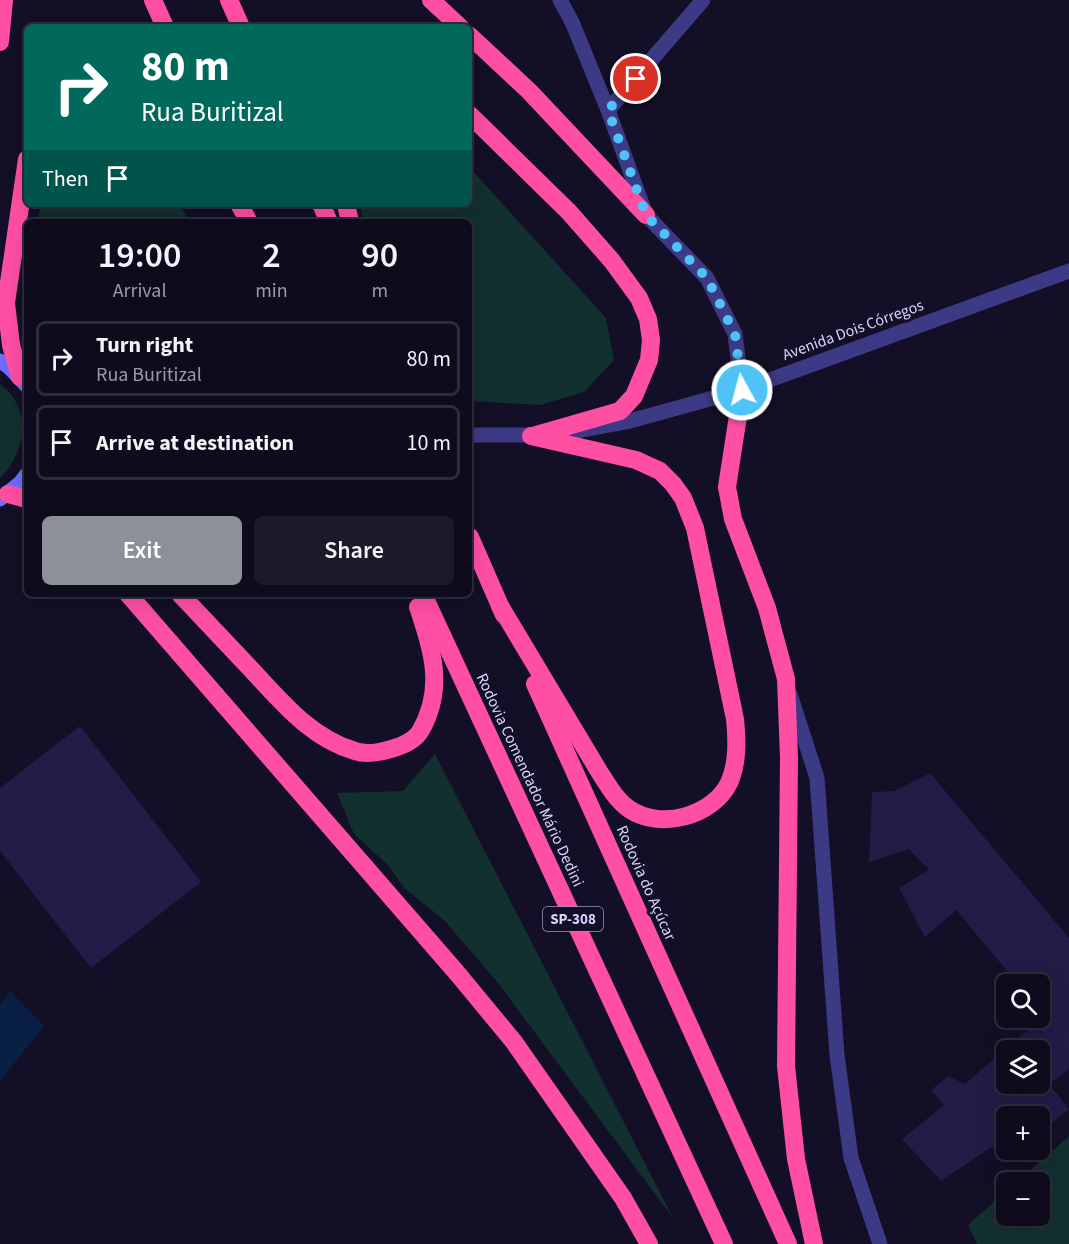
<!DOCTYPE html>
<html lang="en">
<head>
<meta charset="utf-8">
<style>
	:root { --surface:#0e0b1c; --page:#1c1929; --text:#f1f3f6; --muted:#9b9ba3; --line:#2e2b3b; --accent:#8c9099 }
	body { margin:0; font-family:"Source Sans 3",sans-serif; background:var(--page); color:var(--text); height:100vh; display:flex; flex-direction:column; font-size:22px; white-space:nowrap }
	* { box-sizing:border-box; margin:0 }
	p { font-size:20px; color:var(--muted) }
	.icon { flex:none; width:33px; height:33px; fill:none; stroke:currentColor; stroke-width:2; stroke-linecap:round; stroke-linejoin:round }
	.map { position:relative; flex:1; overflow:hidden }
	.panel { position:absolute; left:24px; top:219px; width:448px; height:378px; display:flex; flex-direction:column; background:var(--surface); border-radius:9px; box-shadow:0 6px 24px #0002,0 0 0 2px var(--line) }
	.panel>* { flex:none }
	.banner { position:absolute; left:24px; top:24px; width:448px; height:183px; border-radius:9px; box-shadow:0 6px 24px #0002,0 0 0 2px var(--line); background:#00695c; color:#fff; overflow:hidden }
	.controls { position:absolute; left:996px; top:974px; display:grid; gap:12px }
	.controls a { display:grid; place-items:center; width:54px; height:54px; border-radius:9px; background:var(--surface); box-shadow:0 6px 24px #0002,0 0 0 2px var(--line); font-size:30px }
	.pin { position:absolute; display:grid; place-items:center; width:51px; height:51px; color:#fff; margin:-26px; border:3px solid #fff; border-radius:50%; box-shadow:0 2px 6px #0007 }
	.me { position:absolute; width:66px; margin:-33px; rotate:353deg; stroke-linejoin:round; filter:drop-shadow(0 0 4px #0008) }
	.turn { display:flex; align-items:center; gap:21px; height:126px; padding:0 18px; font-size:27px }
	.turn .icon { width:78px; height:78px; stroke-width:2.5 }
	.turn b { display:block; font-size:42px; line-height:51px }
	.then { display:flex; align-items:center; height:57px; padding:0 18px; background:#0003; gap:12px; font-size:22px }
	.eta { display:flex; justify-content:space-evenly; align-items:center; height:102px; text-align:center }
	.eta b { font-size:36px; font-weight:600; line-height:42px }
	.cta { display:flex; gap:12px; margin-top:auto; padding:12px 18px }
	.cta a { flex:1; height:69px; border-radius:9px; background:var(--accent); color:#fff; font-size:24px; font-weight:600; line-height:69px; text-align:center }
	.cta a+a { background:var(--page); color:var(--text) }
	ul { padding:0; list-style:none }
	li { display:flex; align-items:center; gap:18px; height:75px; margin:0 12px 9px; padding:0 6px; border:3px solid var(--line); border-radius:9px }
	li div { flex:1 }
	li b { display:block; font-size:22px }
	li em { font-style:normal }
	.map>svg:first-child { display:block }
	.green { fill:#12302f }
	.water { fill:#0a1f44 }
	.building { fill:#241b47; fill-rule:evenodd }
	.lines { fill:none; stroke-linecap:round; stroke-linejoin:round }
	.minor { stroke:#3d3a85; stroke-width:15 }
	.tertiary { stroke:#3d3a85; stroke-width:15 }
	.secondary { stroke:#6f6bff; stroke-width:15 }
	.motorway { stroke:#ff4fa3; stroke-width:18 }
	.route { stroke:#4fc3f7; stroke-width:10; stroke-dasharray:0 18 }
	.labels { text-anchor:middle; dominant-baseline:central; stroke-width:6; stroke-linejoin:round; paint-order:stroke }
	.shield { fill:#130f26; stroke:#9e99be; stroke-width:1.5 }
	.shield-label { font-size:15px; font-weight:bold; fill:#d9d4ff }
	.street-label { font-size:16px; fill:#d9d4ff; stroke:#130f26 }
</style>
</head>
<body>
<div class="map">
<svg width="1069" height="1244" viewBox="0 0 1069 1244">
	<rect width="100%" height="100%" fill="#130f26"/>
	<g class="green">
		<path d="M470,168L606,318L614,360L584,392L540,405L470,401V222H363L360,204H470Z"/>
		<path d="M41,204H180L189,222H37Z"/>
		<path d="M27,275V352L21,342Z"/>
		<path d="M0,384C33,408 26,453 0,478Z"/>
		<path d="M435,754L673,1218L498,983L444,920L404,888L388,865L354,834L337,793L403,791Z"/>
		<path d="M1069,1136V1244H977L968,1225L1006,1191V1215H1040V1182H1017Z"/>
	</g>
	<path class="water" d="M10,991L44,1026L0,1081V1004Z"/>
	<g class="building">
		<path d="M80,726L201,882L91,968L0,851V788Z"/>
		<path d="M930,773L1069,938V1069L1049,1084L1069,1109L1040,1133V1116H1006V1137L941,1181L902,1139L944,1105L931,1090L948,1076L965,1084L1045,1015L1040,1009V984H1018L956,910L925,937L899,888L929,870L909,849L869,862L872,792L895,791ZM1006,1050H1040V1083H1006Z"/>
	</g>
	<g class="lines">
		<g class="minor">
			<path d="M560,0L572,22L608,110L646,215L707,278L735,334L742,390"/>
			<path d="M608,110L703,0"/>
			<path d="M790,694L817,778L837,1055L851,1158L880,1244"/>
		</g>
		<g class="tertiary">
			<path d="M565,433L630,421L742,390L1069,271"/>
			<path d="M470,435H541"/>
		</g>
		<g class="secondary">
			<path d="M0,361L9,367L27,386"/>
			<path d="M0,499L20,483L27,474"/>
		</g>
		<g class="motorway">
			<path d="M153,0L165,27"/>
			<path d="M229,0L241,27"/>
			<path d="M431,0L460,27"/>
			<path d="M470,36L529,91L646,215"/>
			<path d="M0,42L4,0"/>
			<path d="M470,115L569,212L612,261L639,298L648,319L651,340L649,360L634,396L620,411L533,436"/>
			<path d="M239,204L249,222"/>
			<path d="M321,204L329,222"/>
			<path d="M346,204L350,222"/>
			<path d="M20,377L11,345L6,303L27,159"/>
			<path d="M742,390L727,487L733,519L767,608L786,679L789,759L786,1066L796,1159L814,1244"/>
			<path d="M8,494L27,499"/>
			<path d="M470,537L504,615"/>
			<path d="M128,594L457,973L514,1042L623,1198L649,1244"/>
			<path d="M180,594C203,618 226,643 249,667C280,700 310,738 355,751C366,755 381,752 391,749C402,746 415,741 421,730C445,687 432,650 418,607"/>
			<path d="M423,594L724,1244"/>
			<path d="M500,606L600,773C608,785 616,800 629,809C660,830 712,817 729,783C738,763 737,740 735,719L695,528L683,498L673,484L660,471L636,460L531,436"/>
			<path d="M535,684L788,1244"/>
		</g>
	</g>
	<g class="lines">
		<path class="route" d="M636,79L608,110L646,215L707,278L735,334L742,390"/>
	</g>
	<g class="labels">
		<rect class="shield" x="543" y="907" width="60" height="24" rx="4.5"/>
		<g class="shield-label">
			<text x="573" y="919">SP-308</text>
		</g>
		<g class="street-label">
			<text transform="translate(853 330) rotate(-20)">Avenida Dois Córregos</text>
			<text transform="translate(530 780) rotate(65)">Rodovia Comendador Mário Dedini</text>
			<text transform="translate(646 883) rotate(66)">Rodovia do Açúcar</text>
		</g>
	</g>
</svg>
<div class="controls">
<a><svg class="icon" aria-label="search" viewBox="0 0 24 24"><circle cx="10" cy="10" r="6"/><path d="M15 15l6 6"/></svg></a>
<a><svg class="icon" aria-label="layers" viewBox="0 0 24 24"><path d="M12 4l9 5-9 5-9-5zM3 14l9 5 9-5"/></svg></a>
<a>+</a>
<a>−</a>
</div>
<div class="pin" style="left:636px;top:79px;background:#d93025"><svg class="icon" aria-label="arrive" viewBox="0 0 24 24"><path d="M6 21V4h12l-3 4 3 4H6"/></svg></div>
<svg class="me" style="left:742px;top:390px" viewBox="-20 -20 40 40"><circle r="17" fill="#4fc3f7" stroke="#fff" stroke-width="3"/><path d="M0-11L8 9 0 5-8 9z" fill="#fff"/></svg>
<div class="banner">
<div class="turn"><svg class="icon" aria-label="right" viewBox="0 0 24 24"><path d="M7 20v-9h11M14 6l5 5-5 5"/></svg><div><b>80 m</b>Rua Buritizal</div></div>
<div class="then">Then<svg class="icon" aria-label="arrive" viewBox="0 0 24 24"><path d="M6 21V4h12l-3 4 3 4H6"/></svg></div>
</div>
<section class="panel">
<div class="eta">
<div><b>19:00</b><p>Arrival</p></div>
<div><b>2</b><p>min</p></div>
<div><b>90</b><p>m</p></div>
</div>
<ul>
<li><svg class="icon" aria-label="right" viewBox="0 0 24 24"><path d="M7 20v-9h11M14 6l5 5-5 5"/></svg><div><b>Turn right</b><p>Rua Buritizal</p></div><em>80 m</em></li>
<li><svg class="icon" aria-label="arrive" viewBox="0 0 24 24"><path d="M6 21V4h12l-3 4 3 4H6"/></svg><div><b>Arrive at destination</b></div><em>10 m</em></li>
</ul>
<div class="cta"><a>Exit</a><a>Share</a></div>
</section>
</div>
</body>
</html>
